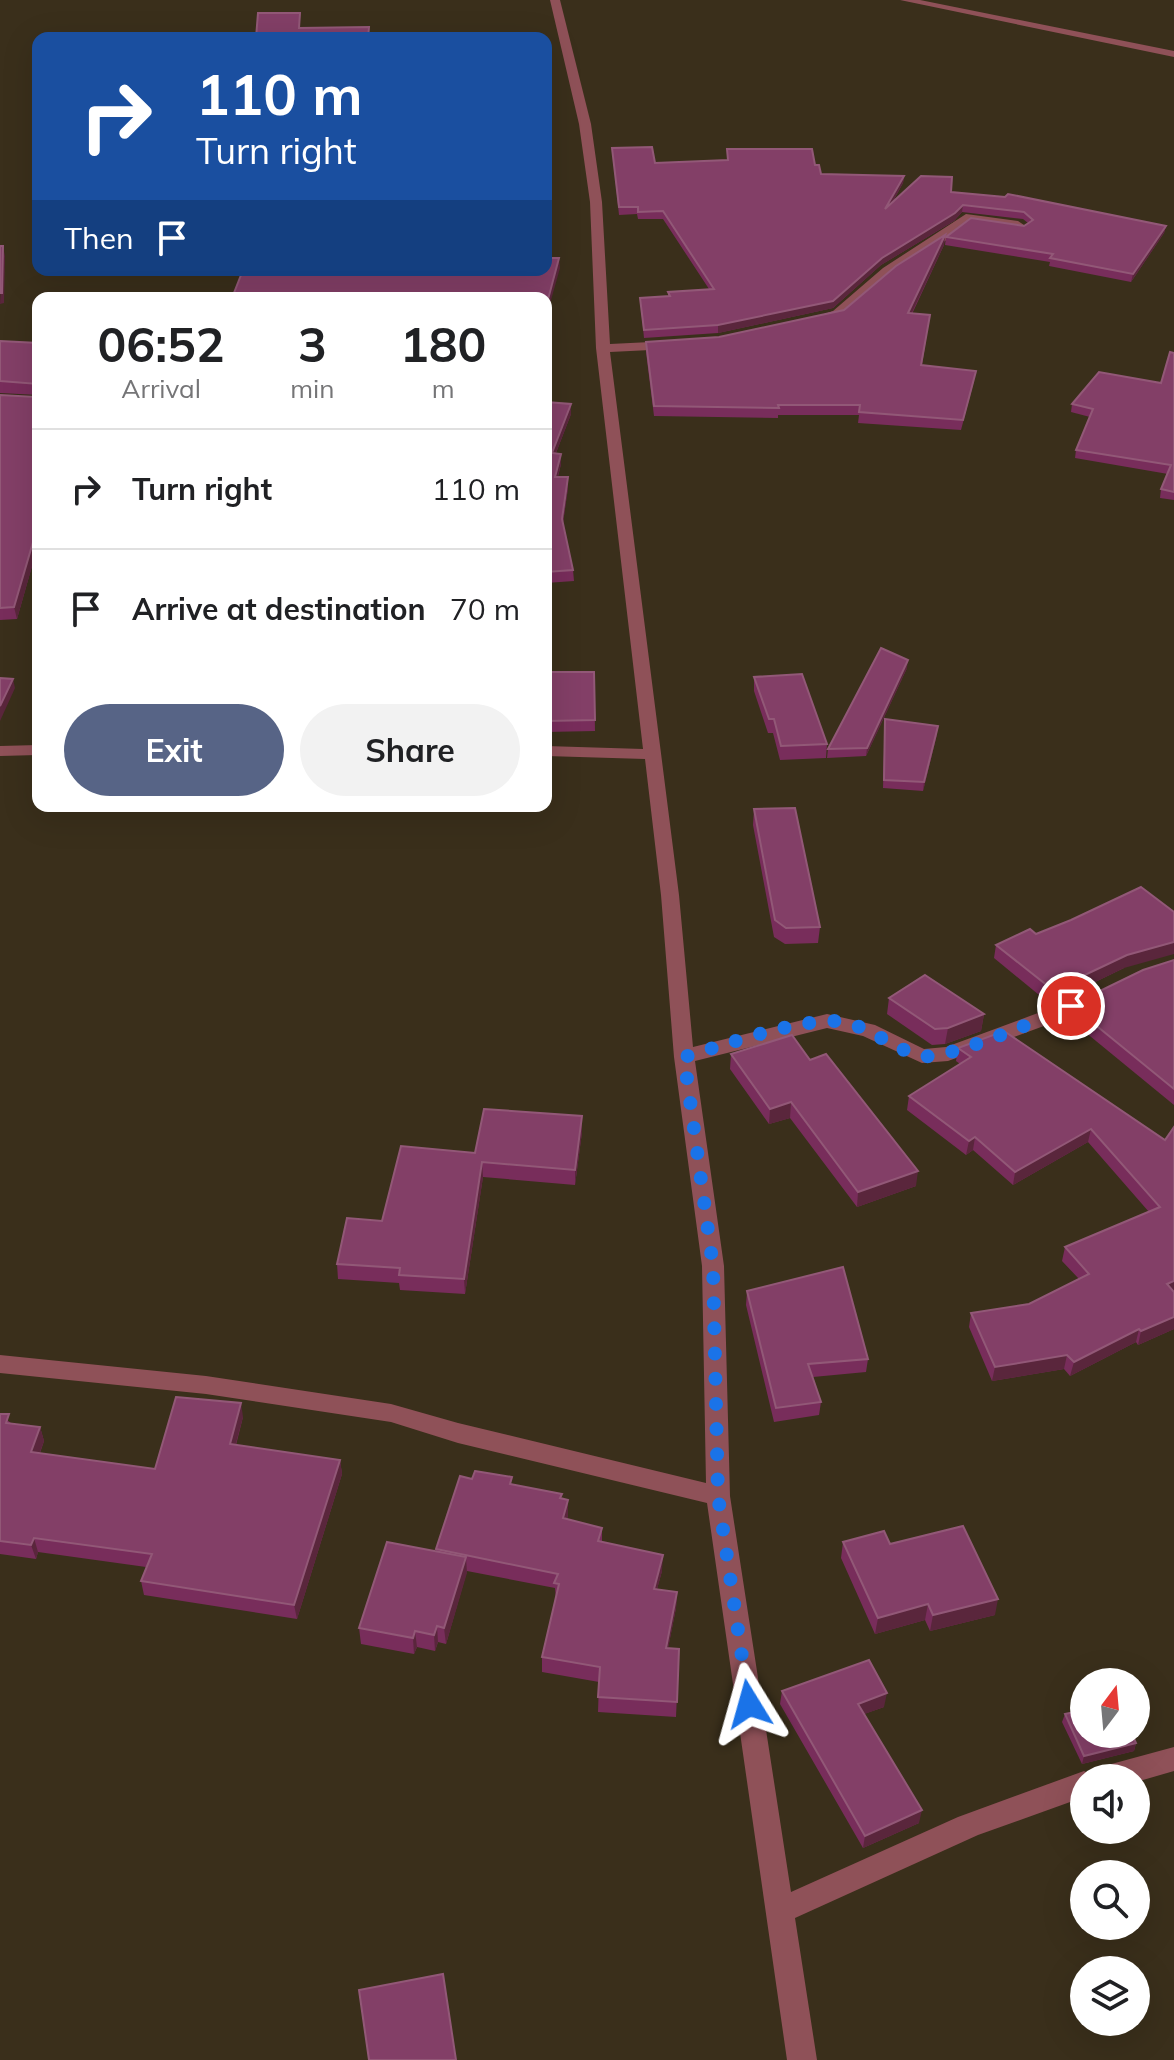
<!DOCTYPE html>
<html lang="en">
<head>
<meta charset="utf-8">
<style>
	:root { --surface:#fff; --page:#f2f2f2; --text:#202124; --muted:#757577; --line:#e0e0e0; --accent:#576486 }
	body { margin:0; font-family:Mulish,sans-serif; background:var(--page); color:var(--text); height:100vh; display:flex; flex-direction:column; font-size:30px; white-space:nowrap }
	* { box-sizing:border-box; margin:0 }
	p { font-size:26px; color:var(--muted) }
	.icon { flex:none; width:44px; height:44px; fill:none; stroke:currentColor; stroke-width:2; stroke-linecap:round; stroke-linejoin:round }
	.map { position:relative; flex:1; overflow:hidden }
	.drawer { position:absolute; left:32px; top:292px; width:520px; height:520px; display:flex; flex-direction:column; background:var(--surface); border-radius:16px; box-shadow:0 8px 32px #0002 }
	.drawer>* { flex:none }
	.banner { position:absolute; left:32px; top:32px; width:520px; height:244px; border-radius:16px; box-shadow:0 8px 32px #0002; background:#1a4fa0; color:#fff; overflow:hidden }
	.needle { width:52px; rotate:16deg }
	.tools { position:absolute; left:1070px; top:1668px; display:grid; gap:16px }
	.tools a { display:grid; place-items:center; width:80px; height:80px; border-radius:50%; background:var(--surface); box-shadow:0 8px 32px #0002; font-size:40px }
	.pin { position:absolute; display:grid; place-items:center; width:68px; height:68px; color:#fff; margin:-34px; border:4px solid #fff; border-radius:50%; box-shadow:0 2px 8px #0007 }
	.me { position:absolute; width:88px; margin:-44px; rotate:352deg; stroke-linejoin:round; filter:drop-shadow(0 0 6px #0008) }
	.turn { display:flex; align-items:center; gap:28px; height:168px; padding:0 32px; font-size:36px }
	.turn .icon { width:104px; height:104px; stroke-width:2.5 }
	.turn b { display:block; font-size:56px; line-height:68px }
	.then { display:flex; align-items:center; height:76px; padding:0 32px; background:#0003; gap:16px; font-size:30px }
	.eta { display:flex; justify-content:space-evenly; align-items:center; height:136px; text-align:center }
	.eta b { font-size:48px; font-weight:700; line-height:56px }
	.cta { display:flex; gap:16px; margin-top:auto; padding:16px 32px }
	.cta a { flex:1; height:92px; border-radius:48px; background:var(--accent); color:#fff; font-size:32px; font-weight:700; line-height:92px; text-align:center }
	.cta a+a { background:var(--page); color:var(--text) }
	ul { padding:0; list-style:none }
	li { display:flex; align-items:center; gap:24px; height:120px; padding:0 32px; border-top:2px solid var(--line) }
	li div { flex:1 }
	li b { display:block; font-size:30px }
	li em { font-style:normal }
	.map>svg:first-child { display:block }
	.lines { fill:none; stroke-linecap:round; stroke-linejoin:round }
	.street { fill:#8f5158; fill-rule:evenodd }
	.wall { fill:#782d5b }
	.shaded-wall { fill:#5a263c }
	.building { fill:#833f67; stroke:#925877; stroke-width:2 }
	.route { stroke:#1a73e8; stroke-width:14; stroke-dasharray:0 25.2 }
</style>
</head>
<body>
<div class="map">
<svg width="1174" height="2060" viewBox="0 0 1174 2060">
	<rect width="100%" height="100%" fill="#3a2f1b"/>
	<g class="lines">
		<g class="street">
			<path d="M550,0H560L591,124L602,202L610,344L671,341L678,345L671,349L610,352L679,895L693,1047L827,1014L875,1025L924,1049L946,1047L1038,1013L1086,991H1100L1103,996L1100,1001L1052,1023L948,1061L922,1063L863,1036L827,1028L695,1061L724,1266L730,1496L791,1892L958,1817L1084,1771L1092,1775L1094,1769L1104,1766L1174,1747V1771L1136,1782V1778H1084V1797L978,1835L795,1918L817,2060H787L707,1503L458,1443L391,1422L206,1394L0,1373V1355L206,1376L391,1404L458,1423L706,1483L702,1266L674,1057L661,895L645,759L546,756V746L643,749L596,348L590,202L579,124Z"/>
			<path d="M900,0H920L1174,51V57Z"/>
			<path d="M966,214L1018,221L1024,225L1018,229L969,222L964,229L893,274L843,317L817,323L810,319L833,311L883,268Z"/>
			<path d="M38,745V755L0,756V746Z"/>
		</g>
	</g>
	<g class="wall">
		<path d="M612,148L655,163L815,165L821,174L904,176L903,183L892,203L951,192L1166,226L1164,233L1131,282L1049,266L1050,262L945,245L946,237L1024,226L1028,223L1023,219L962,212L954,221L881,265L833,308L718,333L644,338L640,298L668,296V292L709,289L663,219H638L637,214L619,215Z"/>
		<path d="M945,235L944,245L912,314L930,315L922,365L974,381L961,430L858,423L859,415H778V418L654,416L646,352V342L719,337L844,310Z"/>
		<path d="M0,341L38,343V545L17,619L0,620V395L36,397L38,395L0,393Z"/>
		<path d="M1174,353V500L1160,498L1161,489L1168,474L1075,458L1076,450L1090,417L1071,412L1072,404L1161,383Z"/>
		<path d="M546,402L571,404V414L556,453L561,464L558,477H568V488L563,523L573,570L574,581L546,583Z"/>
		<path d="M907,668L866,756L827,758L828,749Z"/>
		<path d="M546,672H594L595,731L546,732Z"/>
		<path d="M754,677L827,744L826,758L780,760L773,733H768L754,691Z"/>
		<path d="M885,719L937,734L923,791L883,788Z"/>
		<path d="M754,809L820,927L818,943L785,944L774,937L753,825Z"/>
		<path d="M1036,934L1124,968L1050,1004L994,958L996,945Z"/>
		<path d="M1174,960V1105L1068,1018L1071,1005Z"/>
		<path d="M889,998L984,1014L981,1031L945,1044L932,1045L887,1014Z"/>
		<path d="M958,1048L1165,1140L1174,1127V1329L1138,1345L1136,1342L1070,1376L1064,1369L992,1381L969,1327L971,1313L1029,1304L1079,1279L1062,1261L1065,1247L1149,1212L1088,1142L1013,1185L973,1150L966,1155L907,1110L909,1096L960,1064L956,1061Z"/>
		<path d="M731,1054L810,1060L916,1186L857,1207L790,1118L769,1124L730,1069Z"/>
		<path d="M582,1116V1132L575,1185L483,1177L465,1294L400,1290L399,1283L338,1279L337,1264L382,1221L475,1153Z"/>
		<path d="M747,1291L868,1359L866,1372L813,1377L821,1402L819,1415L774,1422L746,1305Z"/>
		<path d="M0,1414L12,1424L40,1427L44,1441L40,1453L155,1469L243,1417L236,1445L340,1460L342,1474L297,1619L144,1595L141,1581L146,1567L38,1552L36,1559L0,1554Z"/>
		<path d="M472,1479L513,1484L562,1498L568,1515L567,1519L602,1528V1541L662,1571L657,1589L677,1592L676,1608L668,1648L679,1649L676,1717L598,1712L599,1682L542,1672V1657L556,1599L555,1588L467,1571L446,1644L438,1642L435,1651L417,1647L414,1654L361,1644L359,1628L436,1551V1549Z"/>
		<path d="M843,1542L890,1544L995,1615L930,1631L925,1620L875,1634L841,1558Z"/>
		<path d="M782,1691L884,1707L864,1714L919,1823L863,1848L780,1704Z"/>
		<path d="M1065,1714L1136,1743L1134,1751L1082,1764L1062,1722Z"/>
	</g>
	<g class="shaded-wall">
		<path d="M904,176L903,183L884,217L885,209Z"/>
		<path d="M963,205L962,212L954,221L881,265L833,308L718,333V325L882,258Z"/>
		<path d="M1166,226L1164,233L1131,282L1133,274Z"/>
		<path d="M945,235L944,245L907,323L908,313Z"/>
		<path d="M3,246L5,256L4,303L0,304Z"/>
		<path d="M559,258L560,268L546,318V307Z"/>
		<path d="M571,404V414L552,463V453Z"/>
		<path d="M561,454V464L555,487V477Z"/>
		<path d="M568,477V488L562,529V519Z"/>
		<path d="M38,525V545L17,619L14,607Z"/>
		<path d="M908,660L907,668L866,756L867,748Z"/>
		<path d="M13,679L15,688L0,721V706Z"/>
		<path d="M938,726L937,734L923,791L924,782Z"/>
		<path d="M1174,942V954L1124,968L1050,1004L1053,990L1127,955Z"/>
		<path d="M984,1014L981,1031L945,1044L948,1028Z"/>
		<path d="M791,1102L790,1118L769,1124L770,1109Z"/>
		<path d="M582,1116V1132L575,1185V1170Z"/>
		<path d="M1091,1129L1088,1142L1013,1185L1015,1172Z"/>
		<path d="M975,1137L973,1150L966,1155L969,1141Z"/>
		<path d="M482,1162L483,1177L465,1294L464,1279Z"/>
		<path d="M918,1171L916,1186L857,1207L858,1192Z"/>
		<path d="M1174,1281V1293L1167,1284Z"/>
		<path d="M1174,1317V1329L1138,1345L1141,1331Z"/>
		<path d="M1139,1329L1136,1342L1070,1376L1074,1362Z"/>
		<path d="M1067,1355L1064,1369L992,1381L995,1367Z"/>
		<path d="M241,1403L243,1417L232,1458L230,1444Z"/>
		<path d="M40,1427L44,1441L35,1466L31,1452Z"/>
		<path d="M340,1460L342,1474L297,1619L294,1605Z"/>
		<path d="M568,1500V1515L563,1534V1518Z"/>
		<path d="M34,1538L38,1552L36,1559L31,1545Z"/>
		<path d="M663,1555L662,1571L653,1604L654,1589Z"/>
		<path d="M466,1557L467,1573L446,1644L444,1628Z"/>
		<path d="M677,1592L676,1608L665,1664L666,1648Z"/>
		<path d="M998,1599L995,1615L930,1631L933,1615Z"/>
		<path d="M928,1604L925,1620L875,1634L878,1618Z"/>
		<path d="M437,1626L438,1642L435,1651L434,1635Z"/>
		<path d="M415,1631L417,1647L414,1654L413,1638Z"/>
		<path d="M887,1693L884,1707L856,1717L858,1704Z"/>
		<path d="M1136,1743L1134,1751L1082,1764L1084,1756Z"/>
		<path d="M922,1810L919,1823L863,1848L865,1836Z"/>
	</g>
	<g class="building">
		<path d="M258,13H300L299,28L369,27L368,38H256Z"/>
		<path d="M546,95H548L546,122Z"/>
		<path d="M652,147L655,163L728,160L727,149H812L815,165H819L821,174L904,176L885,209L921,176L952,177L951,192L1005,197L1008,194L1166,226L1133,274L1050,258L1053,254L946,237L971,218L1024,226L1033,220L1024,212L963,205L955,213L882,258L833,301L718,325L644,330L640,298L670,296L668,292L714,289L663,211L638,212V207H619L612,148Z"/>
		<path d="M945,235L908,313L930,315L921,365L976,371L963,420L859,412L860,405H778L779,408L654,406L646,342L719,337L844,310L896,266Z"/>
		<path d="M0,246H3L2,293H0Z"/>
		<path d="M546,258H559L546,307V298H232L243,270H546Z"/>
		<path d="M0,341L38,343V384L0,381Z"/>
		<path d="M1170,352L1174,353V492L1161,489L1171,465L1076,450L1093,409L1072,404L1099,372L1161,383Z"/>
		<path d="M0,395L36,397L38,395V525L14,607L0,608Z"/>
		<path d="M546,402L571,404L552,453L561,454L555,477H568L562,519L573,570L546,572Z"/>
		<path d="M881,648L908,660L867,748L828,749Z"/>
		<path d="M546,672H594L595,720L546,721Z"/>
		<path d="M802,674L827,744L781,746L774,719H769L754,677Z"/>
		<path d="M0,678L13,679L0,706Z"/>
		<path d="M885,719L938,726L924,782L884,780Z"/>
		<path d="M795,808L820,927L786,928L775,920L754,809Z"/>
		<path d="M1141,887L1174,912V942L1127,955L1053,990L996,945L1030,929L1036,934L1071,920Z"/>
		<path d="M1174,960V1089L1071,1005L1143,970Z"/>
		<path d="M925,975L984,1014L948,1028L935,1029L889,998Z"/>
		<path d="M1004,1031L1165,1140L1174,1127V1281L1167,1284L1174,1292V1317L1141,1331L1139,1329L1074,1362L1067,1355L995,1367L971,1313L1029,1304L1089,1274L1065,1247L1160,1207L1091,1129L1015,1172L975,1137L969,1141L909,1096L971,1057L958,1048Z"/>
		<path d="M792,1035L810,1060L826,1054L918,1171L858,1192L791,1102L770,1109L731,1054Z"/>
		<path d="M484,1109L582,1116L575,1170L482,1162L464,1279L399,1275L400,1268L337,1264L347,1218L382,1221L401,1146L475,1153Z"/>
		<path d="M843,1267L868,1359L808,1364L821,1402L776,1408L747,1291Z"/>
		<path d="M176,1397L241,1403L230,1444L340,1460L294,1605L141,1581L152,1554L34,1538L31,1545L0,1541V1414H9L6,1423L40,1427L31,1452L155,1469Z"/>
		<path d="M475,1471L512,1477L510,1484L562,1494L560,1498L568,1500L563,1518L602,1528L598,1541L663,1555L654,1589L677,1592L666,1648L679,1649L677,1702L598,1697L600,1667L542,1657L559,1584L554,1583L558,1574L436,1549L460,1476L472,1479Z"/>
		<path d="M963,1526L998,1599L933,1615L928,1604L878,1618L843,1542L884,1531L890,1544Z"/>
		<path d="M387,1542L466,1557L444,1628L437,1626L434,1635L415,1631L413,1638L359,1628Z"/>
		<path d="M869,1660L887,1693L858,1704L922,1810L865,1836L782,1691Z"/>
		<path d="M1084,1710V1734H1132L1136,1743L1084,1756L1065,1714Z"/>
		<path d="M443,1974L456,2060H369L359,1990Z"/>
	</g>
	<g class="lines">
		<path class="route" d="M749,1704L718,1496L713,1266L684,1057C727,1044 780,1025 825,1021C863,1018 889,1049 922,1056C944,1061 1047,1017 1071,1006"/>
	</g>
</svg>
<div class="tools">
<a><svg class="needle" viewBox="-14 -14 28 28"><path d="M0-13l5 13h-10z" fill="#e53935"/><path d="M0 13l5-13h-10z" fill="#757577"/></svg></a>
<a><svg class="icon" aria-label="sound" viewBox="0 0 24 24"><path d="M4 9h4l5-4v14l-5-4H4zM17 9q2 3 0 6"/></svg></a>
<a><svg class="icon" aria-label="search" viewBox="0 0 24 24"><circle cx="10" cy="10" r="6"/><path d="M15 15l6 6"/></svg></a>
<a><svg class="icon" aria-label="layers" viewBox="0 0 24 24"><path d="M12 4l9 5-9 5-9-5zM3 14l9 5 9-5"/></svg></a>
</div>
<div class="pin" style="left:1071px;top:1006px;background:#d93025"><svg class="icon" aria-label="arrive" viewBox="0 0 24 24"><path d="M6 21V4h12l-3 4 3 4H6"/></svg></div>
<svg class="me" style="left:749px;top:1704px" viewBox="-20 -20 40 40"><path d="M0-17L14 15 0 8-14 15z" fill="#1a73e8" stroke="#fff" stroke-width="4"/></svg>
<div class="banner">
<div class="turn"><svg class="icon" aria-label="right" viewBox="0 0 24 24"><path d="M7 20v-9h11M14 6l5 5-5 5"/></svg><div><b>110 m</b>Turn right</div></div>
<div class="then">Then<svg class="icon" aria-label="arrive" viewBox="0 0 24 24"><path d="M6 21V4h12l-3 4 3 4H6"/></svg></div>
</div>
<section class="drawer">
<div class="eta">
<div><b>06:52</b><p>Arrival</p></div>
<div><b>3</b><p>min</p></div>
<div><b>180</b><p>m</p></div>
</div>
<ul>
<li><svg class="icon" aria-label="right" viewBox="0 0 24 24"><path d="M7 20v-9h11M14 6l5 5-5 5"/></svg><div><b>Turn right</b></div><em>110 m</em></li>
<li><svg class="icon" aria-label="arrive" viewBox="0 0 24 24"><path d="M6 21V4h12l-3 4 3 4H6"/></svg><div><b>Arrive at destination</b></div><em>70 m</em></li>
</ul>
<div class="cta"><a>Exit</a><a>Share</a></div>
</section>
</div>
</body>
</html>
